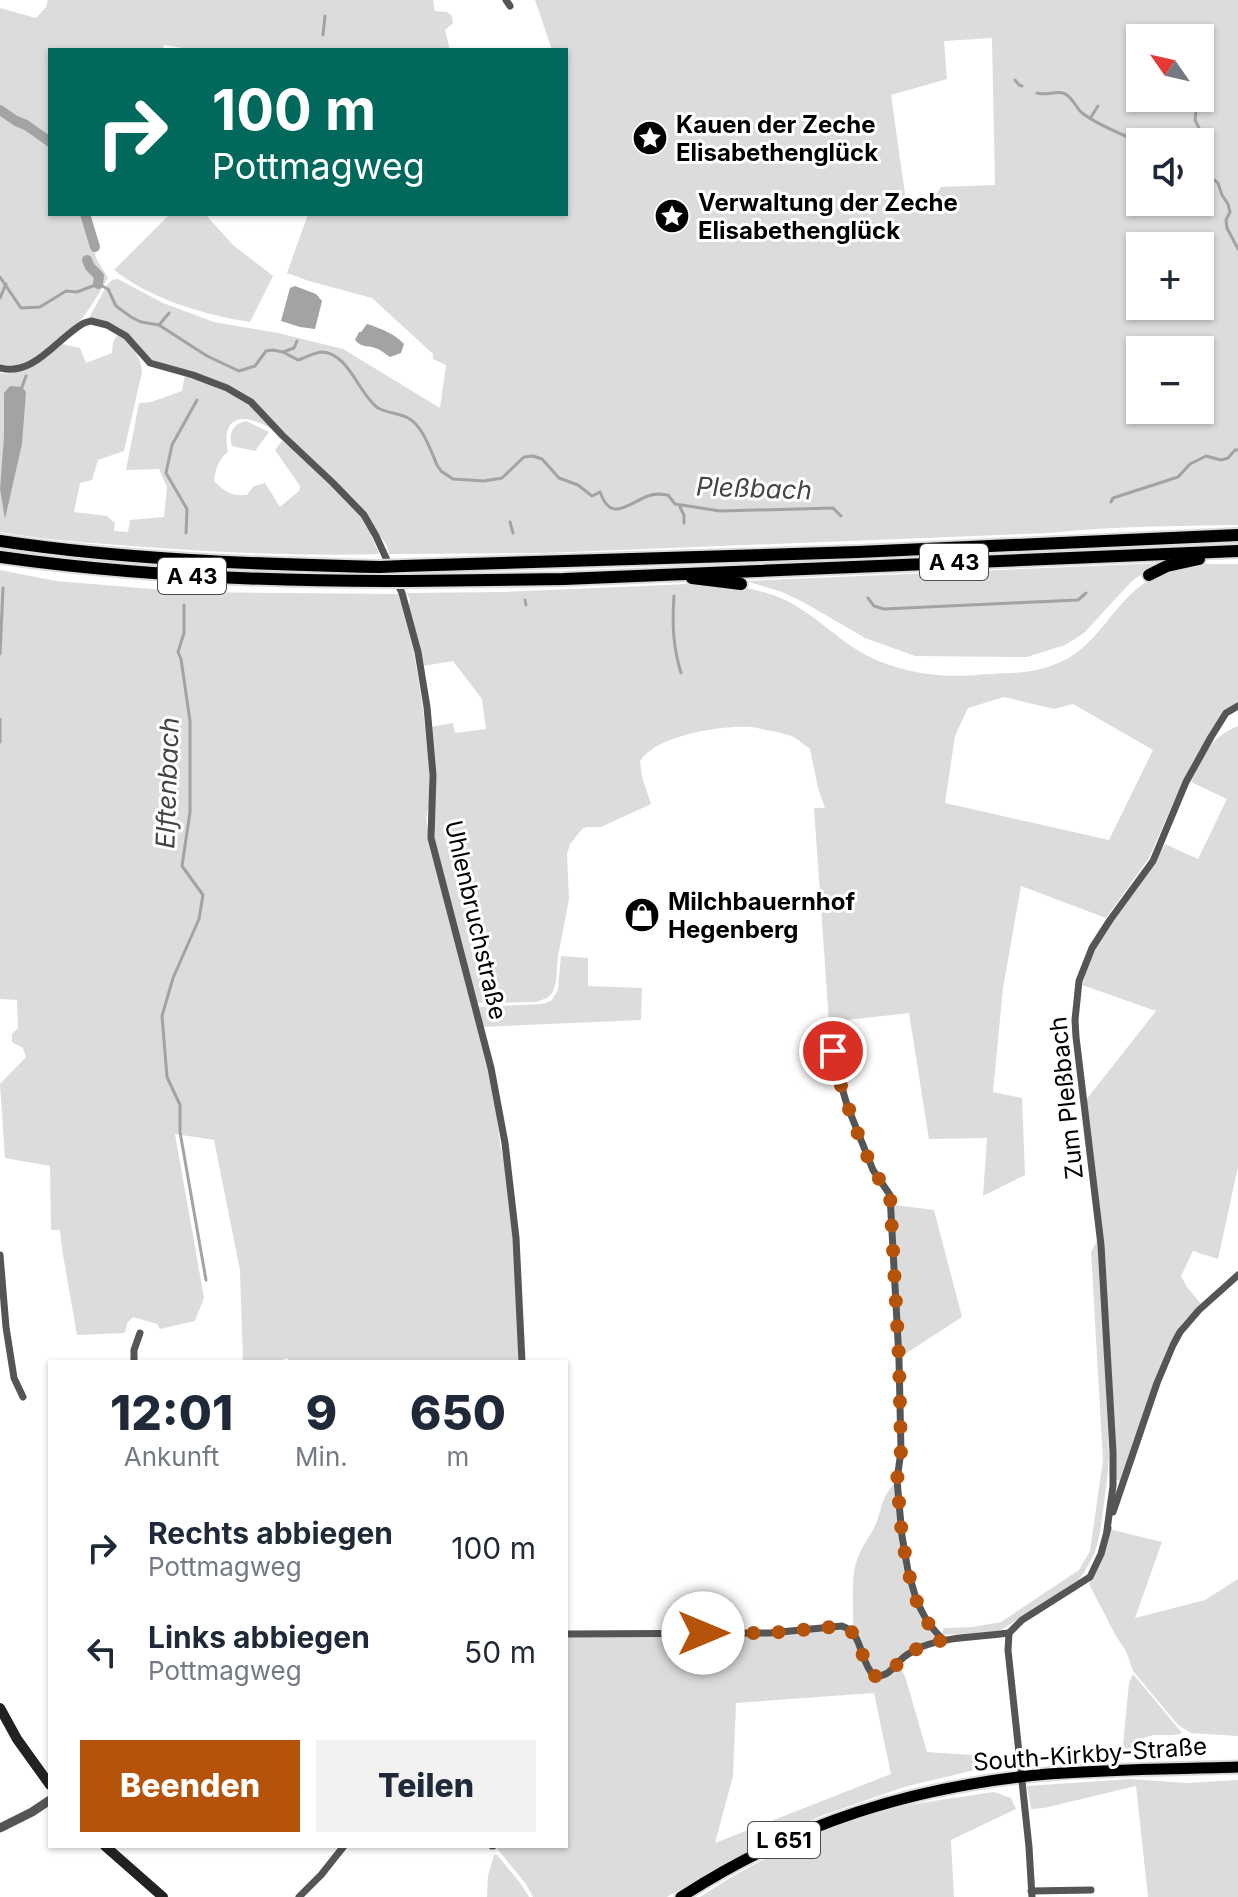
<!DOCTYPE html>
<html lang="de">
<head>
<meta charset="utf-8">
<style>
	:root { --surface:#fff; --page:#f2f2f3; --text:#1f2937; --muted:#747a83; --accent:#b45309 }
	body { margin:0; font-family:Inter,sans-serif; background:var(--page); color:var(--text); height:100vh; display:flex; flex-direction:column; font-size:30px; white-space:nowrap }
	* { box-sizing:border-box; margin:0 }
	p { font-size:26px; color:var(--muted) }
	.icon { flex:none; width:44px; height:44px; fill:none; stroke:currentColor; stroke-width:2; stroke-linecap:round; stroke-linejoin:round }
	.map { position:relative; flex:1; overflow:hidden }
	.details { position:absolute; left:48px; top:1360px; width:520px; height:488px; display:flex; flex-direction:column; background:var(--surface); border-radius:0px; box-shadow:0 2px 6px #0004 }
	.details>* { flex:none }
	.top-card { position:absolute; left:48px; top:48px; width:520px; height:168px; border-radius:0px; box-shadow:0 2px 6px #0004; background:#00695c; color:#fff; overflow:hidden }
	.needle { width:52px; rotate:304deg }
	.controls { position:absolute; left:1126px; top:24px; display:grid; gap:16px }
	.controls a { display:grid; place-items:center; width:88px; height:88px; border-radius:0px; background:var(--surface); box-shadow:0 2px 6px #0004; font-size:40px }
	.pin { position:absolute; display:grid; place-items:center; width:68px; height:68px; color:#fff; margin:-34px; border:4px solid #fff; border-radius:50%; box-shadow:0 2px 8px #0007 }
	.me { position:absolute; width:88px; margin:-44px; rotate:90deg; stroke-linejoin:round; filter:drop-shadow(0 0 6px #0008) }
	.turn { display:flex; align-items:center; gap:28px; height:168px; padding:0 32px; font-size:36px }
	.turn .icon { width:104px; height:104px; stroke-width:2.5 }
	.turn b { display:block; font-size:56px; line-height:68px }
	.eta { display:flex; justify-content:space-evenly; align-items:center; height:136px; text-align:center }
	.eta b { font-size:48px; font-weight:800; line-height:56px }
	.cta { display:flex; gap:16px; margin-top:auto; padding:16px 32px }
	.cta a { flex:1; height:92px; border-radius:0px; background:var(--accent); color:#fff; font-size:32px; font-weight:800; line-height:92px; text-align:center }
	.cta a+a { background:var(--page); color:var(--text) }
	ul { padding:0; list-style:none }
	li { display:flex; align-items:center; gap:24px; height:104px; padding:0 32px }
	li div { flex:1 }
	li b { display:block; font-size:30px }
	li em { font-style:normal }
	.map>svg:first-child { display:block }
	.green { fill:#dcdcdc; fill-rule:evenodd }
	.water { fill:#a3a3a3 }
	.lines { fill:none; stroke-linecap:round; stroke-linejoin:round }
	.stream { stroke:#a3a3a3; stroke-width:3 }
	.canal { stroke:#a3a3a3; stroke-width:10 }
	.primary-casing { stroke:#dbdbdb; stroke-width:15 }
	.motorway-casing { stroke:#dbdbdb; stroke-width:16 }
	.minor { stroke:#555; stroke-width:7 }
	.tertiary { stroke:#555; stroke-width:9 }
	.secondary { stroke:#222; stroke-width:10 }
	.primary { stroke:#000; stroke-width:11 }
	.motorway { stroke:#000; stroke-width:12 }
	.motorway-bridge-casing { stroke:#dbdbdb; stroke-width:16; stroke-linecap:butt }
	.motorway-bridge { stroke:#000; stroke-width:12 }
	.route { stroke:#b45309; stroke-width:14; stroke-dasharray:0 25.2 }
	.labels { text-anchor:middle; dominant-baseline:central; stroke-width:6; stroke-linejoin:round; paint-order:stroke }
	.shield { fill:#fff; stroke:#4c4c4c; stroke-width:2 }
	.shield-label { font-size:22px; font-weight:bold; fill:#000 }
	.poi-label { font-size:24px; font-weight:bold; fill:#000; stroke:#fff; text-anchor:start }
	.street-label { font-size:24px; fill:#000; stroke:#fff }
	.water-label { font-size:26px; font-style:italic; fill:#444; stroke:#fff }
</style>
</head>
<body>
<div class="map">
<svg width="1238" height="1897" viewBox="0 0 1238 1897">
	<rect width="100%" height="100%" fill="#fff"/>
	<g class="green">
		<path d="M48,0H433L435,11L447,12L452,16L453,23L445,30L450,50H195L164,45L163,50H50V214H94L90,217L96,258L108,278C100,291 93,304 84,316C70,335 25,374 0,364V8L36,18L46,7Z"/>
		<path d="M535,0H1238V525C1175,526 1112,526 1049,533L545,553L389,554L387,546L368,518L256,403L150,359L127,334L118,327L110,323L89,318L107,285L112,280L118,279L163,303L214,322L278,333L343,349L440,408L446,365L433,359V354L372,298L309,281L287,273L308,214H566V105L568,104L566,95V50H552ZM992,38L995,185L941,187L934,198L906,201L891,95L947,79L944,41ZM1140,38H1200V98H1140ZM1140,142H1200V202H1140ZM1140,246H1200V306H1140ZM1140,350H1200V410H1140Z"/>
		<path d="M170,214H205L233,245L273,276L250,322C204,315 151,299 114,270Z"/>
		<path d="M119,333C130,345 141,355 142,372L124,451L98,460L92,480L80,483L74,512L107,516L115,523L114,531L128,532L130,520L164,517L167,487L159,469L126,470L139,403L151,402L182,391L185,375L240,397L250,403L272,427L271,429C244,412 220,415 228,452C218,460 216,468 214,481C226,492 229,496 247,495L254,486L265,483L280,507L299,491L300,486L275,450L282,441L295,449L365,520L379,554C305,556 232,553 158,548C106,544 52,541 0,532V373C24,377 45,358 63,344L80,348L86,363L112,353L113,342Z"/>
		<path d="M246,421L269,432L255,451L232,446C228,433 233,424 246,421Z"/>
		<path d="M1164,563L1146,571L1132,581L1084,633L1065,645L1027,657L915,656L865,638L805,603L782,592L746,581Z"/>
		<path d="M1191,564H1238V704L1225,712L1181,785L1149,858L1106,918L1021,886L1003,988L993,1092L1022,1098L1025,1175L983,1196L987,1138L929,1139L909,1013L829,1022L814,808H825L818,788L810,749C803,744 797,738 789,735C777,732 763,729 751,727C723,725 656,735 640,761L642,777L651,804L601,827H587L582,829L570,844L567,854L569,899L558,956L556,981L553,992L547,998L536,1002L477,1003L435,848L431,727L453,723L455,733L486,729L482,699L453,661L423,666L409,607L410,599L406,593L505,592L711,583C739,586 768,590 793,604C816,617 835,636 857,650C879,664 911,673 938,675C955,677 975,675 992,674C1008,673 1026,673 1041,669C1090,656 1099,625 1132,593C1149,577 1169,570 1191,564ZM1004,697L1054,709L1073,704L1153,750L1109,840L945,803L955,736L968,708Z"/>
		<path d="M0,570L56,581L188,592L399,594L414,653L423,709L429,767L430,802L426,818L431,848L494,1088L500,1144L508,1178L513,1230L521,1362H289L287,1358L277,1362H243L240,1270L214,1140L175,1134L204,1298L195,1321L160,1329L157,1324L133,1317L127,1323L125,1333L77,1335L62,1249L60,1230H51L50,1166L5,1158L0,1084L26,1057L23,1048L12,1042V1034L18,1028L17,1000L0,999Z"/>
		<path d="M1238,726V1167L1218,1259L1193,1251L1181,1276L1187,1287L1201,1304L1183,1322L1169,1344L1121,1481L1115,1480L1110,1352L1086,1100L1156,1011L1082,985C1086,973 1089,960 1094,949C1113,911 1145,882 1165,844L1198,859L1227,799L1191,782C1204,754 1208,739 1238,726Z"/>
		<path d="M561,956L588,958V986L642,988L641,1020L482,1027L477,1007L542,1004L551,1001L558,990Z"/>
		<path d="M895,1205L934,1210L962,1317L905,1354L901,1353L894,1207Z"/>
		<path d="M1099,1237L1109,1455L1107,1481L1100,1533L1095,1552L1084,1573L1078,1580L1001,1630L991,1632L941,1635L944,1628L972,1627L1001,1622L1079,1570L1090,1551L1103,1460L1091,1252Z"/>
		<path d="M896,1482L904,1572L923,1623L942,1643C927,1645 909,1654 899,1666L905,1676L927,1752L987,1756V1767L904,1787L818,1817L736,1857L667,1897H533L526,1884L495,1846H566V1636L853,1630C854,1608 850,1579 857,1560C861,1546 872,1535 877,1521C884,1502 881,1498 896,1482ZM874,1693L891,1774L715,1843L733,1776L736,1703Z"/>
		<path d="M1109,1529L1162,1542L1135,1618L1205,1600L1238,1579V1736L1191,1733L1178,1725L1133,1671L1126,1651L1116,1636L1089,1584L1101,1562Z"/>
		<path d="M1133,1674L1182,1733C1170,1738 1156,1732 1144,1738C1133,1743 1128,1754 1117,1756L1123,1745L1129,1683Z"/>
		<path d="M1130,1779L1187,1783L1238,1780V1897H1148L1136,1786L1044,1808L1031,1809L1027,1786Z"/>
		<path d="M994,1792L1011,1798L1016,1809L951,1840L954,1897H700C755,1860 831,1823 896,1808C928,1801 961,1797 994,1792Z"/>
		<path d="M494,1855H497L521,1884L529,1897H487L488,1876Z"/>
	</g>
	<g class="water">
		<path d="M295,286L316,294L322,301L315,329L300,327L281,321L290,288Z"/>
		<path d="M367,324C380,328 395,334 404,344L401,353L390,357C385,354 380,349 375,348C366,345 362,348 355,340L359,332H361Z"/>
		<path d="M10,386L22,387L26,392L22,444L5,519L0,489L4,436V393Z"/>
	</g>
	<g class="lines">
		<g class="stream">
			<path d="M323,35L325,16"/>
			<path d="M1015,80L1019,85L1022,86"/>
			<path d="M1037,93C1047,96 1054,91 1063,93C1072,96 1075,106 1081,112C1095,124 1123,135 1140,142"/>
			<path d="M1196,111L1195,120L1200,130"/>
			<path d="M1091,117L1098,106"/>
			<path d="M1149,142C1168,134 1181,125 1201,132L1209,176L1218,183L1222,195L1228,204L1230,212L1226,220L1227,228L1238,249"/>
			<path d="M0,277L21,308L40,307L66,291L77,292L98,284L108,289L116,306L131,317L141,322L159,325L207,356L239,371L255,366L266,351L273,350L283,352L298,360C305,358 315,352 322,352C349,353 359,395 378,408C387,413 399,413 408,418C423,426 430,449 437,465L441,471L453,479L484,481L502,478L524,457L533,456L542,459L559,478L578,485L592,496L600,492C611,523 627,504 648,496C655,493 661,494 668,495L675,504L720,511L833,508L841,516"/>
			<path d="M0,298L6,284"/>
			<path d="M159,325L169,313"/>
			<path d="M283,352L294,348L297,341"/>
			<path d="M22,387L26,376"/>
			<path d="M1111,502L1113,498L1178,477L1190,464L1206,456L1221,460L1228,458L1235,450H1238"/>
			<path d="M680,507L684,515V523"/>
			<path d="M510,522L513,533"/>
			<path d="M186,533L187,509L166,473L172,445L197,400"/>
			<path d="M674,596C672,624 673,647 681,673"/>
			<path d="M868,598L874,606L884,609L1078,600L1086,593"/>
			<path d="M525,600L526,605"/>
			<path d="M184,605V633L178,652L181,659L190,721V812L182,866L203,895L199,919L173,978L162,1016L167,1077L180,1105V1132L206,1280"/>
			<path d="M0,654L3,588"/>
			<path d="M0,719V742"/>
		</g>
		<g class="canal">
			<path d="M0,110L16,121L26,125L50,142"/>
			<path d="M85,214L95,247"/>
			<path d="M87,260L90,267L99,276L98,284"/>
		</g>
		<defs>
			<path id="primary" d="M681,1897C795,1823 914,1786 1048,1774C1111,1769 1175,1769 1238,1767"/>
			<g id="motorway">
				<path d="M0,541C126,560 253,564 380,567"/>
				<path d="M0,557C128,575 256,581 385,581"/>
				<path d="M403,566L858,552L1238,535"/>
				<path d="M1149,575L1167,566L1199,559"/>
				<path d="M692,578L741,584"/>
				<path d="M408,581L564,579L1238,551"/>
			</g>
		</defs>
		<use href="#primary" class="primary-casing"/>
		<use href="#motorway" class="motorway-casing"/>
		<g class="minor">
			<path d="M506,0L510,6"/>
			<path d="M0,368C34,377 57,338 84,323L91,321L107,325L126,336L150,363L193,375L227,388L251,402L282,435L333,483L364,515L376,536L402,593L418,652L427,707L433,775L431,838L491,1068L505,1143L516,1238L522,1362"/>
			<path d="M830,1026L838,1074L847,1105L873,1170L890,1195L899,1359L901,1451L897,1480L902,1536L908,1571L917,1602L928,1623L943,1640"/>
			<path d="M0,1255L6,1327L14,1378L23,1397"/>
			<path d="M134,1362V1350L140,1333"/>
			<path d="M1113,1512L1157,1383L1173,1345L1180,1332L1199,1310L1238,1275"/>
			<path d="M1107,1530L1113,1486V1452L1101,1245L1076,1037L1075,1020L1079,981L1092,948L1110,920L1153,861L1186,782L1211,737L1226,713L1238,706"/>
			<path d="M566,1634L770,1633L842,1626C864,1634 858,1659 874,1676C890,1677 893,1666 904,1657C909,1653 915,1650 921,1647C949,1636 980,1637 1009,1633"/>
			<path d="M492,1846H493"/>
			<path d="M1031,1891L1091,1890"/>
			<path d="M299,1897L321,1875L344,1846"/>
			<path d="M1032,1897L1029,1847L1008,1650L1009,1633L1022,1620L1090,1577L1101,1554L1108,1528"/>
		</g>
		<path class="tertiary" d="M0,1828L32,1812L50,1800"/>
		<g class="secondary">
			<path d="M0,1708L17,1739L50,1785"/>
			<path d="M105,1846L163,1897"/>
		</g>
		<use href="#primary" class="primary"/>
		<use href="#motorway" class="motorway"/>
		<defs>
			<g id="motorway-bridge">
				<path d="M380,567L403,566"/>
				<path d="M385,581H408"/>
			</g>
		</defs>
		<use href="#motorway-bridge" class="motorway-bridge-casing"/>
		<use href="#motorway-bridge" class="motorway-bridge"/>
	</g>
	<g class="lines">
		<path class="route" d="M703,1633H770L842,1626C864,1634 858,1659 874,1676C891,1677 894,1665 906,1656C916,1647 930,1644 943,1640L928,1623L917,1602L908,1571L902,1536L897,1480L901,1451L899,1359L890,1195L873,1170L858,1134L842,1090L833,1051"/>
	</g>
	<defs>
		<symbol id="sight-disc" viewBox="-11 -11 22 22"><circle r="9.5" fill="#000" stroke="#fff"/><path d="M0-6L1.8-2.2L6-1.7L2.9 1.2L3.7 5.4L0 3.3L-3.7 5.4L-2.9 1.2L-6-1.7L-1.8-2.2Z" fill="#fff"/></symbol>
		<symbol id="shop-disc" viewBox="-11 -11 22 22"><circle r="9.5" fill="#000" stroke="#fff"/><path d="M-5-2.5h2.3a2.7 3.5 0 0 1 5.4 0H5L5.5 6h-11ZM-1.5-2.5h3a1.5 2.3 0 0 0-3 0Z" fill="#fff"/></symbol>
	</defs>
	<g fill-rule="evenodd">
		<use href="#sight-disc" x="630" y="118" width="40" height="40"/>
		<use href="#sight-disc" x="652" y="196" width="40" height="40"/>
		<use href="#shop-disc" x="622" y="895" width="40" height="40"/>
	</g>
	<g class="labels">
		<g class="shield">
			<rect x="920" y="544" width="68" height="36" rx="6"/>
			<rect x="158" y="558" width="68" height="36" rx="6"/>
			<rect x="748" y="1822" width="72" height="36" rx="6"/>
		</g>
		<g class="shield-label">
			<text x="954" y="562">A 43</text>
			<text x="192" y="576">A 43</text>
			<text x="784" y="1840">L 651</text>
		</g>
		<g class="poi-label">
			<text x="676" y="124">Kauen der Zeche<tspan x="676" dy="28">Elisabethenglück</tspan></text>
			<text x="698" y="202">Verwaltung der Zeche<tspan x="698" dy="28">Elisabethenglück</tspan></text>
			<text x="668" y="901">Milchbauernhof<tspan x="668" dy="28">Hegenberg</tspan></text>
		</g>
		<g class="street-label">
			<text transform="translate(476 920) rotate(77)">Uhlenbruchstraße</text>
			<text transform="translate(1066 1098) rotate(-96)">Zum Pleßbach</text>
			<text transform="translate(1090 1754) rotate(-4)">South-Kirkby-Straße</text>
		</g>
		<g class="water-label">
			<text transform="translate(754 488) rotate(2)">Pleßbach</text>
			<text transform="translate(167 783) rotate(-88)">Elftenbach</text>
		</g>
	</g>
</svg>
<div class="controls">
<a><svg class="needle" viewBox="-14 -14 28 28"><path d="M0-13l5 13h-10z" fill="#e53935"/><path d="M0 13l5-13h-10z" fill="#747a83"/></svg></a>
<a><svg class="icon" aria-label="sound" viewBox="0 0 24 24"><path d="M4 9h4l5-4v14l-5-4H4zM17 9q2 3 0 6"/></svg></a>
<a>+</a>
<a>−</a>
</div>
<div class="pin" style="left:833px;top:1051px;background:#d93025"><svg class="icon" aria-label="arrive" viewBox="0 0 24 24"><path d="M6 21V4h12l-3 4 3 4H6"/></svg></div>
<svg class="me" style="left:703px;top:1633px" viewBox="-20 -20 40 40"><circle r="19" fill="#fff"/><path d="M0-13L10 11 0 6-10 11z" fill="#b45309"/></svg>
<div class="top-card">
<div class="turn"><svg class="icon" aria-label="right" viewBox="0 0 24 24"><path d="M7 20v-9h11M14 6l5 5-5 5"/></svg><div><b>100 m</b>Pottmagweg</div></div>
</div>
<section class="details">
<div class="eta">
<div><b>12:01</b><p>Ankunft</p></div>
<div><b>9</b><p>Min.</p></div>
<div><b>650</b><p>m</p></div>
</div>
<ul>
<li><svg class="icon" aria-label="right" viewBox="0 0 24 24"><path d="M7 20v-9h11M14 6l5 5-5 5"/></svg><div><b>Rechts abbiegen</b><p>Pottmagweg</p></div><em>100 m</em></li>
<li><svg class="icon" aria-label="left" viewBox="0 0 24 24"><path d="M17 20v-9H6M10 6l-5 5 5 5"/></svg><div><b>Links abbiegen</b><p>Pottmagweg</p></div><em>50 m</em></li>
</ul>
<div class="cta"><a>Beenden</a><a>Teilen</a></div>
</section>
</div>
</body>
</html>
